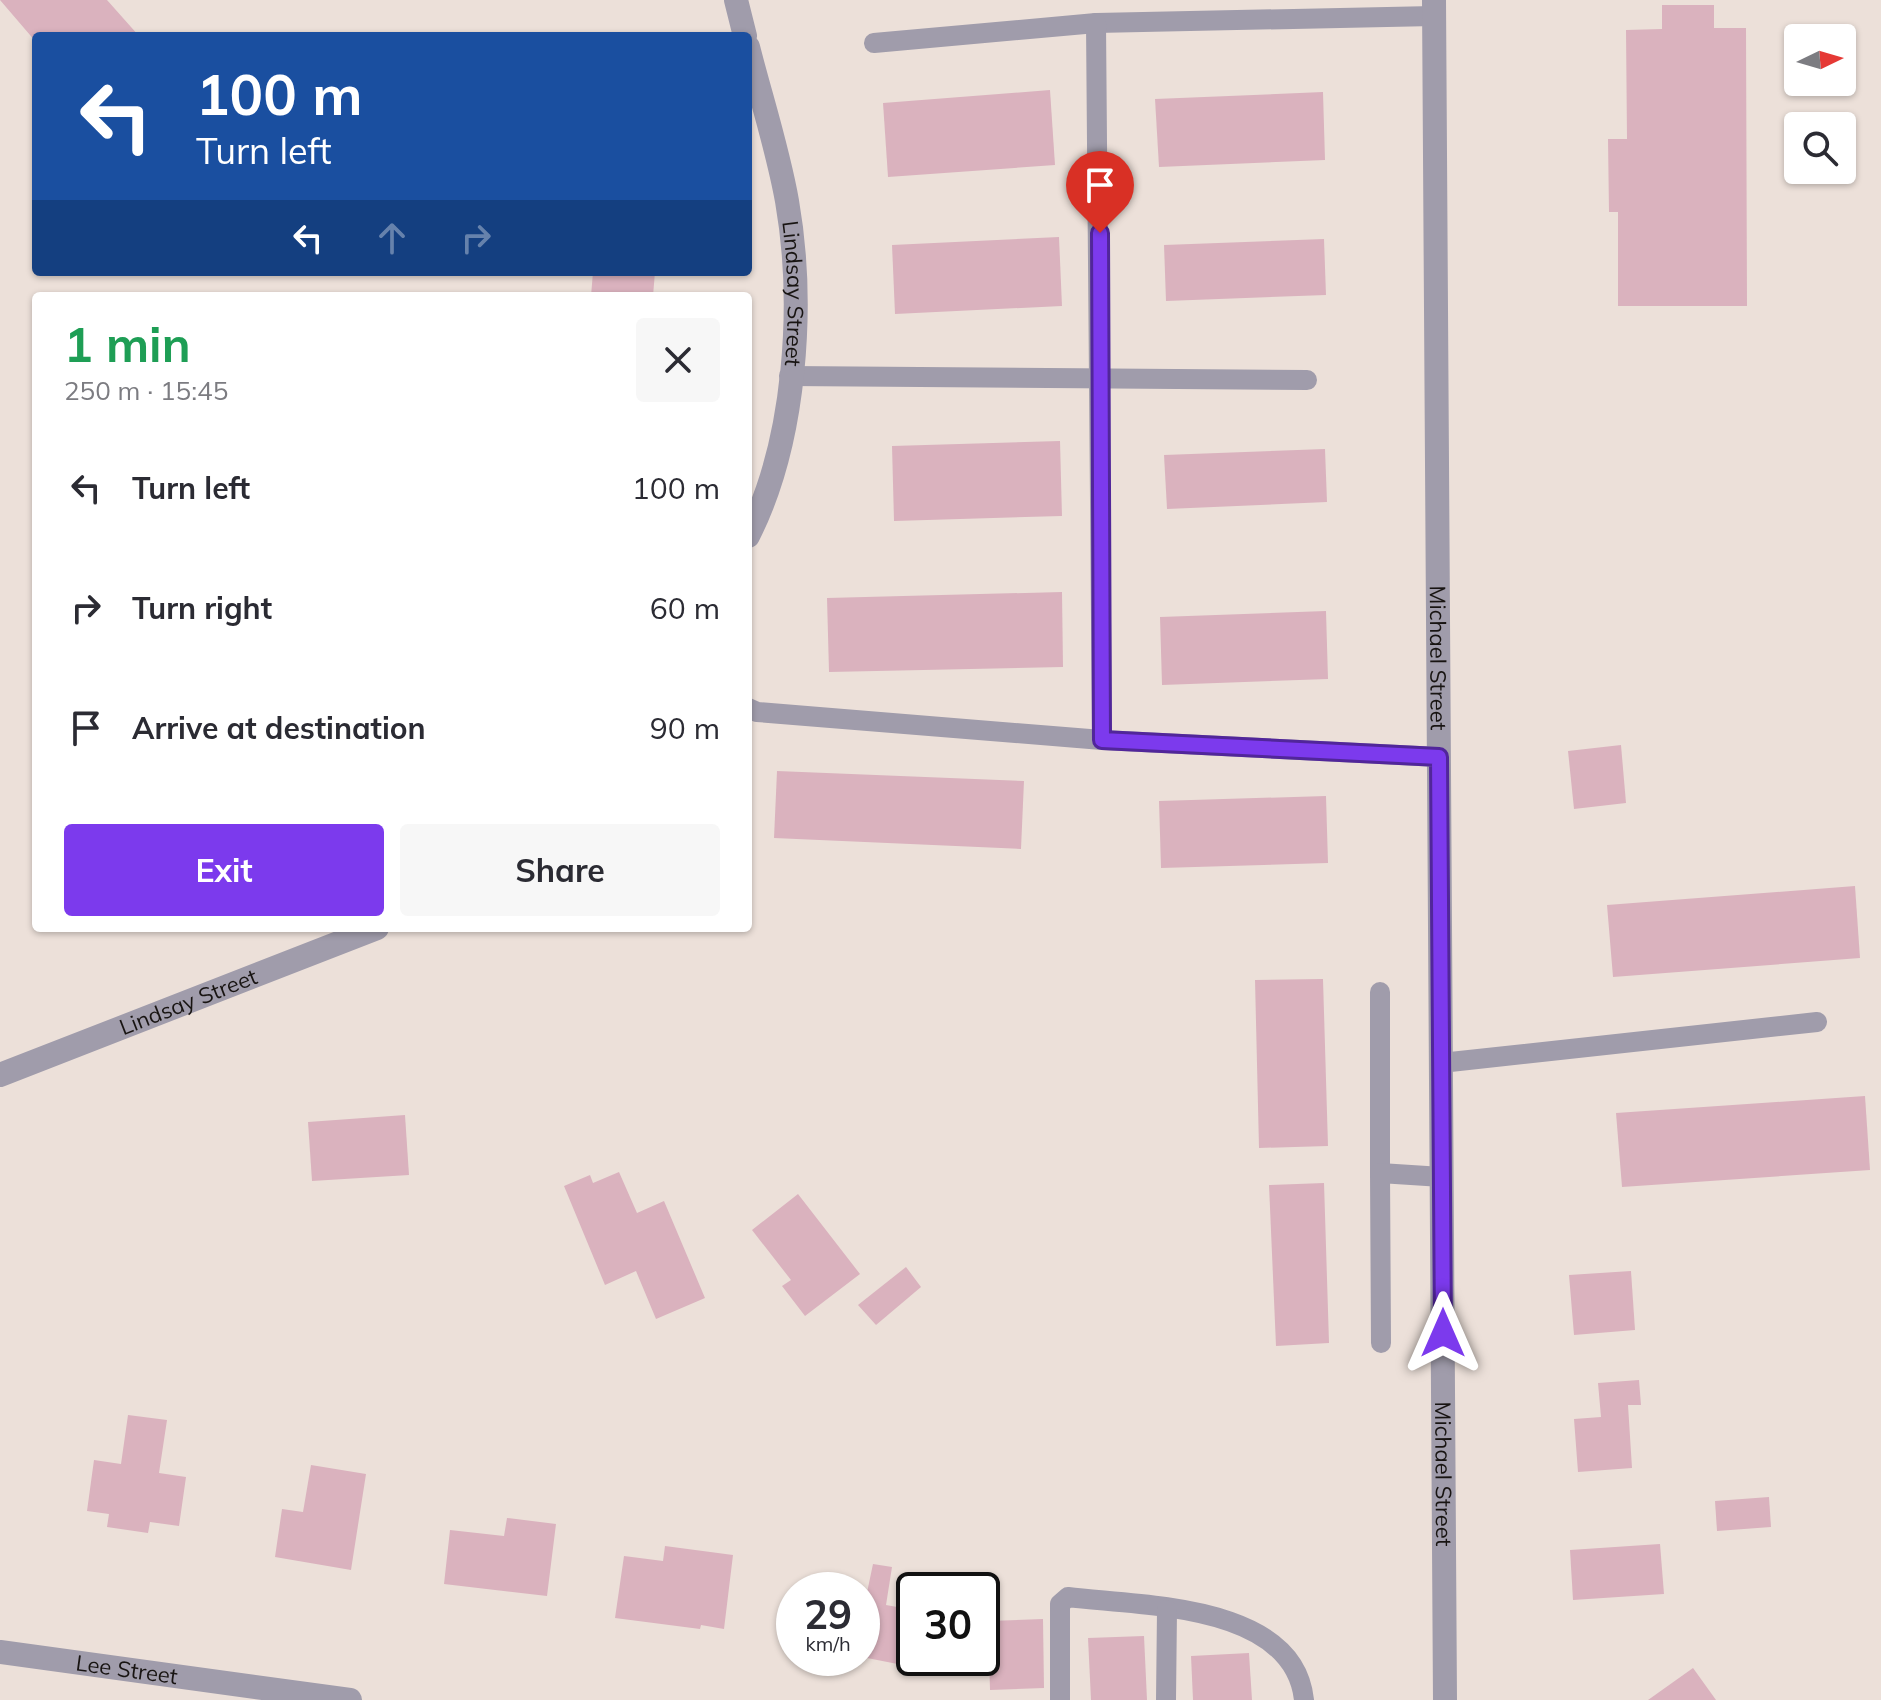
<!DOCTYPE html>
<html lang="en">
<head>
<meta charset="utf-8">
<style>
	:root { --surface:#fff; --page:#f7f7f7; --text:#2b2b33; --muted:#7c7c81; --accent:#7c3aed }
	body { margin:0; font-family:Mulish,sans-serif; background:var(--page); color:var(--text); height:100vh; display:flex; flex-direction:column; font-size:30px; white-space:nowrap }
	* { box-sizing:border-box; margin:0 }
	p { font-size:26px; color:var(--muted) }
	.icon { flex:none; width:44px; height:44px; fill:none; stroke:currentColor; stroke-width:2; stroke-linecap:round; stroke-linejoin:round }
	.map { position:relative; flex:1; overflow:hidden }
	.side { position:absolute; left:32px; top:292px; width:720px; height:640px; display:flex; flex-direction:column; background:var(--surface); border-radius:8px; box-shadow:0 2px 6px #0004 }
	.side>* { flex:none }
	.guide { position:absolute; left:32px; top:32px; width:720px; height:244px; border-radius:8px; box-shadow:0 2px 6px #0004; background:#1a4fa0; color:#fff; overflow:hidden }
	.needle { width:52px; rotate:85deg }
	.buttons { position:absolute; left:1784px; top:24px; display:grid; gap:16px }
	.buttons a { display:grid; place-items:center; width:72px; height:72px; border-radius:8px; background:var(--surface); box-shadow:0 2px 6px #0004; font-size:40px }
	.speed { position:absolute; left:776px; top:1572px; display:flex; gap:16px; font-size:40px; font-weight:700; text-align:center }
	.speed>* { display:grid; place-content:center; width:104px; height:104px; border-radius:50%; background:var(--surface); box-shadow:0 2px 6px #0004; line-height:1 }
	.speed small { font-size:20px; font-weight:400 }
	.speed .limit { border:4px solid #111; border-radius:12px; background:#fff; color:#111 }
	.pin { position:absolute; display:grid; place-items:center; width:68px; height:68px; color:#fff; margin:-82px -34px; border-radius:50% 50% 50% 0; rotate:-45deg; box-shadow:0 0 8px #0007 }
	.pin .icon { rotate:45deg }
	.me { position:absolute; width:88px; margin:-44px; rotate:0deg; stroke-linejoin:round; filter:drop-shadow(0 0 6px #0008) }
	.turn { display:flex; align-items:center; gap:28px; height:168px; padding:0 32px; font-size:36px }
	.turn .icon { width:104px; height:104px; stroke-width:2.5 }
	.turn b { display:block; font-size:56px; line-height:68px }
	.lanes { display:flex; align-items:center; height:76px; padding:0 32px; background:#0003; justify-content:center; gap:40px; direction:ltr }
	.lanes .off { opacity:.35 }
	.round { display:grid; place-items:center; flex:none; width:84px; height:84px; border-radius:8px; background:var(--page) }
	.head { display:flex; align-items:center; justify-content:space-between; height:136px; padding:0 32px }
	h1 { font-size:48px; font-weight:700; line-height:60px; color:#1e9e55 }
	.button { display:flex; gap:16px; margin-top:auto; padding:16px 32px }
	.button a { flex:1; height:92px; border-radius:8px; background:var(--accent); color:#fff; font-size:32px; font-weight:700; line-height:92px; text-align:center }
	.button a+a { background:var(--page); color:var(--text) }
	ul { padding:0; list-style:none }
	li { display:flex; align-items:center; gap:24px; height:120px; padding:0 32px }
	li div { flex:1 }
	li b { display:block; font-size:30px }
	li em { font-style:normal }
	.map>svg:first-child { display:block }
	.building { fill:#dab2be }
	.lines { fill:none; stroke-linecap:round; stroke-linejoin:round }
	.lane { stroke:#a09cab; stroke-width:20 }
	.street { stroke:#a09cab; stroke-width:24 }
	.route-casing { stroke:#51269a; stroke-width:20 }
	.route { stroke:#7c3aed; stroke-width:14 }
	.labels { text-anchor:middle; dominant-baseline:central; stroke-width:6; stroke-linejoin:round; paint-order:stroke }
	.street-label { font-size:22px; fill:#181412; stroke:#f9ede6 }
</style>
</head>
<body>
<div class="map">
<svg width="1881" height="1700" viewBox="0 0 1881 1700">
	<rect width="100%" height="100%" fill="#ece0d9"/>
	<g class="building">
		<path d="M0,0H107L139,36H36V42Z"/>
		<path d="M1662,5H1714V28H1746L1747,306H1618V212H1609L1608,139H1627L1626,30L1662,29Z"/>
		<path d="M1050,90L1055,165L888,177L883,103Z"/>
		<path d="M1323,92L1325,160L1159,167L1155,99Z"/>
		<path d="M1059,237L1062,306L895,314L892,245Z"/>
		<path d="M1324,239L1326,295L1166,301L1164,245Z"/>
		<path d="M593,272H655L653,296H591Z"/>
		<path d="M1060,441L1062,516L894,521L892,446Z"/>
		<path d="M1325,449L1327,502L1167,509L1164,455Z"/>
		<path d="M1062,592L1063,667L829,672L827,598Z"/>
		<path d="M1326,611L1328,679L1162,685L1160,617Z"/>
		<path d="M1621,745L1626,803L1574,809L1568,751Z"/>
		<path d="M777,771L1024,781L1021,849L774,838Z"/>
		<path d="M1326,796L1328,863L1161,868L1159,801Z"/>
		<path d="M1855,886L1860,958L1613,977L1607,905Z"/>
		<path d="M1323,979L1328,1146L1259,1148L1255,980Z"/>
		<path d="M1865,1096L1870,1170L1622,1187L1616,1113Z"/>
		<path d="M405,1115L409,1175L312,1181L308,1122Z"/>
		<path d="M619,1172L637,1213L664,1201L705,1298L656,1319L636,1271L605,1285L564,1186L590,1175L593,1183Z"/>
		<path d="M1324,1183L1329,1343L1276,1346L1269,1185Z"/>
		<path d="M798,1194L860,1274L805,1316L782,1286L791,1280L752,1230Z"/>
		<path d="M906,1267L921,1287L876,1325L858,1305Z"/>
		<path d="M1631,1271L1635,1330L1574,1335L1569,1275Z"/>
		<path d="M1639,1380L1641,1405H1628L1632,1468L1578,1472L1574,1419L1601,1417L1598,1383Z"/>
		<path d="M128,1415L167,1420L159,1473L186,1477L179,1526L150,1522L148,1533L107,1527L109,1514L87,1511L94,1460L121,1464Z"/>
		<path d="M311,1465L366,1474L351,1570L275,1557L282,1509L303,1512Z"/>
		<path d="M1769,1497L1771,1527L1717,1531L1715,1501Z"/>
		<path d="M507,1518L556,1524L547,1596L444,1584L450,1530L504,1536Z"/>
		<path d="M1660,1544L1664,1594L1573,1600L1570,1550Z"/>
		<path d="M665,1546L733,1555L724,1629L701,1625L700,1629L615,1618L624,1556L663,1561Z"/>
		<path d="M873,1564L892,1567L886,1605L914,1610V1658H925L923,1669L862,1657V1602H865Z"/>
		<path d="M1043,1619L1044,1688L990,1690L988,1621Z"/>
		<path d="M1144,1636L1147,1700H1091L1088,1638Z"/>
		<path d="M1249,1653L1252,1700H1193L1191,1656Z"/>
		<path d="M1693,1668L1716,1700H1648Z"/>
	</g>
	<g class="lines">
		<g class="lane">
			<path d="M1096,23L1434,16"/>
			<path d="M874,43L1096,23L1102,740L1439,757"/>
			<path d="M789,376L1307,380"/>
			<path d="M748,708L757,712L1102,740"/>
			<path d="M1441,1063L1817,1022"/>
			<path d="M1380,1173V992"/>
			<path d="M1381,1343L1380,1173L1442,1177"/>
			<path d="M1060,1700V1604L1068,1597C1141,1606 1294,1603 1304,1700"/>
			<path d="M1166,1700L1167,1610"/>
		</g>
		<g class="street">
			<path d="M736,0L745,36"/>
			<path id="s1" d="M1434,0L1445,1700"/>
			<path id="s2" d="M748,47C761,98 778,150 787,201C805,304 796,442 748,536"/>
			<path id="s3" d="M0,1075L377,928"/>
			<path id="s4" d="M0,1652L350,1700"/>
		</g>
	</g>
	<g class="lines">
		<defs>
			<path id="route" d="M1100,233L1102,740L1439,757L1443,1333"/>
		</defs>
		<use href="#route" class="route-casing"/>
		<use href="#route" class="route"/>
	</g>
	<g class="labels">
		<g class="street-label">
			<text stroke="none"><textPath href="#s2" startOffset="252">Lindsay Street</textPath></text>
			<text stroke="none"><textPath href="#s1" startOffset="658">Michael Street</textPath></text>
			<text stroke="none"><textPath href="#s3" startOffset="202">Lindsay Street</textPath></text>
			<text stroke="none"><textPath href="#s1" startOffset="1474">Michael Street</textPath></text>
			<text stroke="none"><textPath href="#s4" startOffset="128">Lee Street</textPath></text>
		</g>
	</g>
</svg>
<div class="buttons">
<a><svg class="needle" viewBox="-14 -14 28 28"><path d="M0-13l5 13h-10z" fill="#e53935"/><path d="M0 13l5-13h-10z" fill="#7c7c81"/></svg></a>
<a><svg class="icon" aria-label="search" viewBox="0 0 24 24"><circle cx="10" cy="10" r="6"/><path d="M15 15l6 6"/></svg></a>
</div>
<div class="speed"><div>29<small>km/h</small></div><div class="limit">30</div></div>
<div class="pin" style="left:1100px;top:233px;background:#d93025"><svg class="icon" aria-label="arrive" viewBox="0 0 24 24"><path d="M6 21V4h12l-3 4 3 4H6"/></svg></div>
<svg class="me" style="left:1443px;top:1333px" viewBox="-20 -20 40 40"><path d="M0-17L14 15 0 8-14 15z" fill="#7c3aed" stroke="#fff" stroke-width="4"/></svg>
<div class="guide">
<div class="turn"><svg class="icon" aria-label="left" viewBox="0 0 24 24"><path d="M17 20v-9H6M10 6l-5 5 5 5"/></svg><div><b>100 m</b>Turn left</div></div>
<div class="lanes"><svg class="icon" aria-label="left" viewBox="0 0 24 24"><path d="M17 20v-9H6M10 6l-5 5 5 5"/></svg><svg class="icon off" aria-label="ahead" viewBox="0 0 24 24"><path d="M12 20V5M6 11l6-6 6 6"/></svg><svg class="icon off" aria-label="right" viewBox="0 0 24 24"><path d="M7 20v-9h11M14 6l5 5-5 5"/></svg></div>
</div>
<section class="side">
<div class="head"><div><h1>1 min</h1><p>250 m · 15:45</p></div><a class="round"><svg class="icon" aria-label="close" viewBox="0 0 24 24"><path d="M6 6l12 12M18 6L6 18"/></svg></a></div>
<ul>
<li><svg class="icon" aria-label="left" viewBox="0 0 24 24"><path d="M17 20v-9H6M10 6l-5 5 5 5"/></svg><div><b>Turn left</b></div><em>100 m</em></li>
<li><svg class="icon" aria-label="right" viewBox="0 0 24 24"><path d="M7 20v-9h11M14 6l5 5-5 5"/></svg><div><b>Turn right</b></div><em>60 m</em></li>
<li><svg class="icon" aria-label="arrive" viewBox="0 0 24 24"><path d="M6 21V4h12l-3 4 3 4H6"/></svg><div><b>Arrive at destination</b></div><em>90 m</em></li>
</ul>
<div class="button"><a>Exit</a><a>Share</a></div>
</section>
</div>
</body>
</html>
